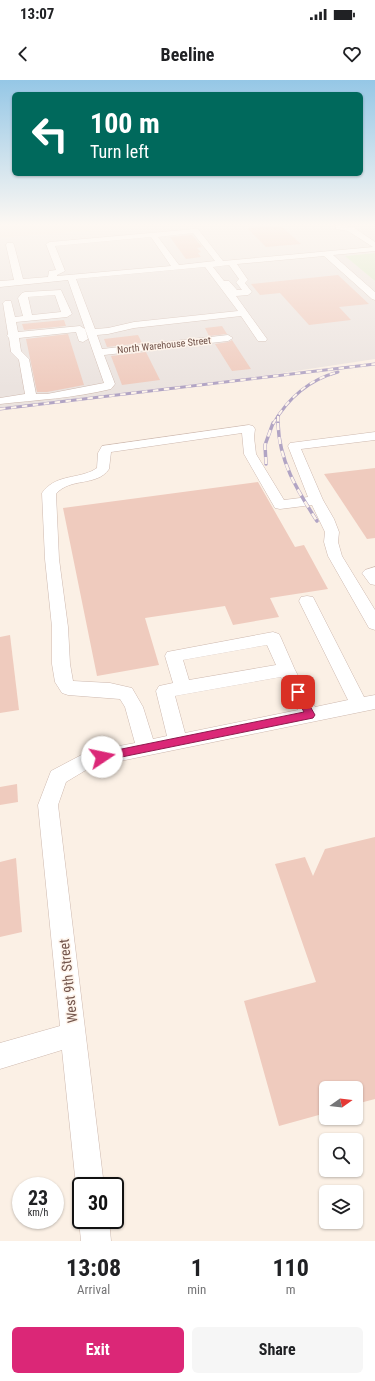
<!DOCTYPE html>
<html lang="en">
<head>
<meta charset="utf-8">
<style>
	:root { --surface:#fff; --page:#f6f6f6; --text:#202124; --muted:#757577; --accent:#db2777 }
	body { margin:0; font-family:"Roboto Condensed",sans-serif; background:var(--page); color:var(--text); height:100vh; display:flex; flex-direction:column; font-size:15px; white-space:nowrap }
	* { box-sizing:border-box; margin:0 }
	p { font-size:13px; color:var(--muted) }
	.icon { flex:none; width:22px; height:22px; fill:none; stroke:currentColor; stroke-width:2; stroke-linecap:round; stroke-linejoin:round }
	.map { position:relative; height:1161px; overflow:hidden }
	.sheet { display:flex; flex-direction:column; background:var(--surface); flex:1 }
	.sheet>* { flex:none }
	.top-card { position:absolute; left:12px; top:12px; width:351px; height:84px; border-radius:6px; box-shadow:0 1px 3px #0004; background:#00695c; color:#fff; overflow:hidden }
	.needle { width:26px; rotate:76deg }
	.fabs { position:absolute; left:319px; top:1001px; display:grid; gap:8px }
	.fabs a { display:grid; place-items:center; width:44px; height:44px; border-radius:6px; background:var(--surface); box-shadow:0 1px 3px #0004; font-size:20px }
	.speed { position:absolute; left:12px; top:1097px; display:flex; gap:8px; font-size:20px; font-weight:700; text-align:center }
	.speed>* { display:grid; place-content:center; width:52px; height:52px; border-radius:50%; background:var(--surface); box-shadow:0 1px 3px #0004; line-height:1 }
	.speed small { font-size:10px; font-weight:400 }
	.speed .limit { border:2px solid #111; border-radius:6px; background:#fff; color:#111 }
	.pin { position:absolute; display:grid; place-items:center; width:34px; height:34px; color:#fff; margin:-17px; border-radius:8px; box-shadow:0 2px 6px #0006 }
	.me { position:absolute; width:44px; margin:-22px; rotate:79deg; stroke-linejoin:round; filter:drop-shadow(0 0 3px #0008) }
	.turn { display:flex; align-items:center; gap:14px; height:84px; padding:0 12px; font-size:18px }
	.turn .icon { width:52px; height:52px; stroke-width:2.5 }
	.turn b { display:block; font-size:28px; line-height:34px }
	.eta { display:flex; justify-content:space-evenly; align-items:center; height:68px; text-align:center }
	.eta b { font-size:24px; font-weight:700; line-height:28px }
	.cta { display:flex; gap:8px; margin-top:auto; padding:8px 12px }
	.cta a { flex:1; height:46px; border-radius:6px; background:var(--accent); color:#fff; font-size:16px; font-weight:700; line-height:46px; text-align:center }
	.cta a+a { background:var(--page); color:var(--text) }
	.status { display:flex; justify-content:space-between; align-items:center; height:28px; padding:0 20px; background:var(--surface); direction:ltr }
	.status svg { height:11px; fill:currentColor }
	header { display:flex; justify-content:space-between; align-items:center; height:52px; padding:0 12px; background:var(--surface); font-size:18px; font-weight:700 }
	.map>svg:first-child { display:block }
	.residential { fill:#f2e1d4 }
	.industrial { fill:#ebe3df }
	.green { fill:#d7e8c4 }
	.building { fill:#efcbbe }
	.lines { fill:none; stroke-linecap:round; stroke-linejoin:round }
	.minor-casing { stroke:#ceb9af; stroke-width:1 }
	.minor { fill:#fff; fill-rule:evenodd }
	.rail-far1-casing { stroke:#b1a4c4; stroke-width:3 }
	.rail-casing { stroke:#b1a4c4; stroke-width:3.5 }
	.rail-far1 { stroke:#fef4eb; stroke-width:2; stroke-dasharray:5.5; stroke-linecap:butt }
	.rail { stroke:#fef4eb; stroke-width:2.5; stroke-dasharray:7; stroke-linecap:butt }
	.route { fill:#db2777; stroke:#8e194d }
	.labels { text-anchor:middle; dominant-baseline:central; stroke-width:3; stroke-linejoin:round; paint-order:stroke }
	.far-street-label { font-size:10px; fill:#73554c; stroke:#fef4eb }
	.near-street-label { font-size:14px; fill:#73554c; stroke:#fef4eb }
</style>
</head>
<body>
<div class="status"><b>13:07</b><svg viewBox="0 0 49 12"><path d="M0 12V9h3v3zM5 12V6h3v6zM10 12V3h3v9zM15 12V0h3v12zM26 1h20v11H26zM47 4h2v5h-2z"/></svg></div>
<header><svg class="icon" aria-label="back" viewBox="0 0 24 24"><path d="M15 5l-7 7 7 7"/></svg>Beeline<svg class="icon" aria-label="heart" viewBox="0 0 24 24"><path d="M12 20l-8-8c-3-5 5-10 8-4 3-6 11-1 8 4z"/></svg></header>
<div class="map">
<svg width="375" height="1161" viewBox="0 0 375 1161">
	<rect width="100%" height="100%" fill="#fbf0e5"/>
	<path class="residential" d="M0,145H162L0,158Z"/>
	<path class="industrial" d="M162,145H375V173L346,176L375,201V279L269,295L0,328V158Z"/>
	<path class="green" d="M375,173V201L345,176Z"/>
	<g class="building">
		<path d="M281,146L301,164L266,167L247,148Z"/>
		<path d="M192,155L202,167L197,168L201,172L198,173L201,177L186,179L170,157Z"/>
		<path d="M338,195L369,224L339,227L351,240L309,245L280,213L260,215L251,204Z"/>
		<path d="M64,240L66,246L24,250L22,244Z"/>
		<path d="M222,246L227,254L209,256L205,248Z"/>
		<path d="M68,254L84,305L47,312H37L26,259Z"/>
		<path d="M138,255L142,263L107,267L104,259Z"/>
		<path d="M232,260L251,289L232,291L215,264L228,262Z"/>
		<path d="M146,272L160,300L122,305L111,276Z"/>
		<path d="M375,388V458L367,459L324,394Z"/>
		<path d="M258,402L295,467L304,465L328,509L270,518L279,537L233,545L225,526L145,538L159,585L97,596L63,428Z"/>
		<path d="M10,555L19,630L0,633V557Z"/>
		<path d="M17,704L18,722L0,725V707Z"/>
		<path d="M375,757V1019L356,1024V1008H326V1033L279,1046L244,921L316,902L275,784L305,777L313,796L325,769Z"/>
		<path d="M16,778L22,852L0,857V782Z"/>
	</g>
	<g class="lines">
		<defs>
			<g id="minor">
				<path d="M336,145L353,147L375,162V171L333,175L375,212V220L372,219L324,176L237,184L248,200L245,203L252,212L248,215L236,216L267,259L266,261H258L241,236L134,248L108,254L97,255L102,269L228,255L233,258L228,261L104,275L115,304L111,309C74,318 37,320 0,324V318L25,314L19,280L11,272L9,258L7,256L8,254L3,223L5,221H11L15,237L23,236L18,218L22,213L25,212L61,210L72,234L67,237L16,242L18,252L80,246L85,249L88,259L83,262L79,261L76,252L19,258L21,271L29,279L36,314H47L104,303L68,200L0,207V201L14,200L6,165L7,163H13L14,165L23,199L48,197L49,191L56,190L46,164L50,162L195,149H198L223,181L373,167L348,151L336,149ZM193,153L215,181L179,185L158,157ZM151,157L171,186L57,196V195L65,191L55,166ZM229,185L239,199L236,202L242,210H237L229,201H224L213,187ZM205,187L238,231L134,242L108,248L95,249L76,199ZM55,215L61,232L32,235L28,217Z"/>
				<path d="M249,345L253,346L255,349L254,357L256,374L284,420L308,417L288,366L290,363L375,352V360L301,369L323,420L334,439L339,452L338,462L342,476L375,530V550L369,548L328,476L324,462L325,452L312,425L280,429L275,428L244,374L242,353L111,372L109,389C97,407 70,397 56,414L59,479L68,547L70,584L73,601L110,603L132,608L143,627L153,659L167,656L156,611L159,606L173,603L165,576L167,572L273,552L279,554L281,558L295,590L315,627L348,620L299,521L301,517L307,516L313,517L315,521L364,617L375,615V629L91,687L66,702L58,725L104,1106H81V1117L76,1106L62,970L0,989V963L60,946L38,725L51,691L87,672L135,663L125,627L120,619L68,615L62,613L55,602L52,584V547L45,479L42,413C55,395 74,399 92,391L97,388L98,373L102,366ZM267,565L276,585L189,600L183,580ZM281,597L298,630L185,653L175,616Z"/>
				<path d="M375,487V505L370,504L362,493L365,490Z"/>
				<path d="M81,1136V1140H109L111,1161H81L79,1140Z"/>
			</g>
		</defs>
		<use href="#minor" class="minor-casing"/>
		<use href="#minor" class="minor"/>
		<defs>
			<g id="rail-far1">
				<path d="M0,329L375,284"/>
				<path d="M278,336V344"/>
				<path d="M273,344C288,318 308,300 338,292"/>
			</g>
			<g id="rail">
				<path d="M278,343C279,381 297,410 317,441"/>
				<path d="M266,384L265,365L273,343"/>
			</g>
		</defs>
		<use href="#rail-far1" class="rail-far1-casing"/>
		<use href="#rail" class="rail-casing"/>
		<use href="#rail-far1" class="rail-far1"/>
		<use href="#rail" class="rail"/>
	</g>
	<linearGradient id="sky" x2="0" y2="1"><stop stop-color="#95c7e6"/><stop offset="0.47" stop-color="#fdf8f3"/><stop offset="1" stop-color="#fdf8f3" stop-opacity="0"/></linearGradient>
	<rect width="375" height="308" fill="url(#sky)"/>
	<path class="route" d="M298,609L301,610L315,635L313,638L102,681L98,680L96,677L98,674L102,673L304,632L293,612Z"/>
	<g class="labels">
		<g class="far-street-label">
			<text transform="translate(164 265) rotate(-6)">North Warehouse Street</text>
		</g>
		<g class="near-street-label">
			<text transform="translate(68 901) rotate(-96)">West 9th Street</text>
		</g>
	</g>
</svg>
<div class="fabs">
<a><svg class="needle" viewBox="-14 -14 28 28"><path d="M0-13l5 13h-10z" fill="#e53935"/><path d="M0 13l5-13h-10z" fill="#757577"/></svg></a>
<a><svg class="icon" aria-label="search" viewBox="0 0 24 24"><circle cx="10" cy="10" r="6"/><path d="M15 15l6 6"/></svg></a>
<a><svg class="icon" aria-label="layers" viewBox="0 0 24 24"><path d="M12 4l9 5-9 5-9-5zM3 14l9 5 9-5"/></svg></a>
</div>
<div class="speed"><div>23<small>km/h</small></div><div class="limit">30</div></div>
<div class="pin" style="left:298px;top:612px;background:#d93025"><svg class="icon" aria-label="arrive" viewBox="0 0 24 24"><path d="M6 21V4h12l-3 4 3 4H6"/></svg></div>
<svg class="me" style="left:102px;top:677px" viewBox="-20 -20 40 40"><circle r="19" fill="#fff"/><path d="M0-13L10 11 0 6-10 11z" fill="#db2777"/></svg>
<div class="top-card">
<div class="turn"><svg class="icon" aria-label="left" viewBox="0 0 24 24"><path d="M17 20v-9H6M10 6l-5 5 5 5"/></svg><div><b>100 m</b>Turn left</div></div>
</div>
</div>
<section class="sheet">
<div class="eta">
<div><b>13:08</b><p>Arrival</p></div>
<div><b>1</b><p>min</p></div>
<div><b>110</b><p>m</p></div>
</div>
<div class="cta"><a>Exit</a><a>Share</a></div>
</section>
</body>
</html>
